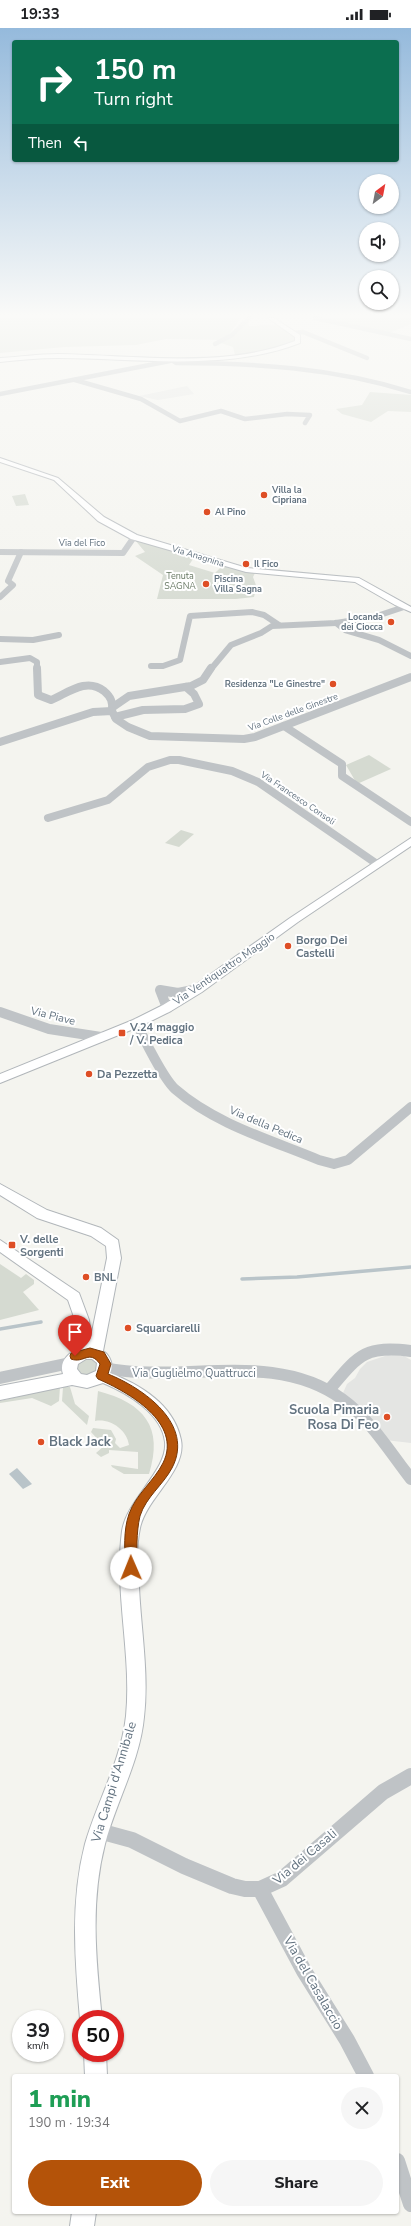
<!DOCTYPE html>
<html lang="en">
<head>
<meta charset="utf-8">
<style>
	:root { --surface:#fff; --page:#f6f6f6; --text:#202124; --muted:#757577; --accent:#b45309 }
	body { margin:0; font-family:"Nunito Sans",sans-serif; background:var(--page); color:var(--text); height:100vh; display:flex; flex-direction:column; font-size:15px; white-space:nowrap }
	* { box-sizing:border-box; margin:0 }
	p { font-size:13px; color:var(--muted) }
	.icon { flex:none; width:22px; height:22px; fill:none; stroke:currentColor; stroke-width:2; stroke-linecap:round; stroke-linejoin:round }
	.map { position:relative; flex:1; overflow:hidden }
	.side { position:absolute; left:12px; top:2046px; width:387px; height:140px; display:flex; flex-direction:column; background:var(--surface); border-radius:4px; box-shadow:0 1px 3px #0004 }
	.side>* { flex:none }
	.hud { position:absolute; left:12px; top:12px; width:387px; height:122px; border-radius:4px; box-shadow:0 1px 3px #0004; background:#0b6e4f; color:#fff; overflow:hidden }
	.needle { width:26px; rotate:32deg }
	.buttons { position:absolute; left:359px; top:146px; display:grid; gap:8px }
	.buttons a { display:grid; place-items:center; width:40px; height:40px; border-radius:50%; background:var(--surface); box-shadow:0 1px 3px #0004; font-size:20px }
	.speed { position:absolute; left:12px; top:1982px; display:flex; gap:8px; font-size:20px; font-weight:700; text-align:center }
	.speed>* { display:grid; place-content:center; width:52px; height:52px; border-radius:50%; background:var(--surface); box-shadow:0 1px 3px #0004; line-height:1 }
	.speed small { font-size:10px; font-weight:400 }
	.speed .limit { border:6px solid #d22; background:#fff; color:#111 }
	.pin { position:absolute; display:grid; place-items:center; width:34px; height:34px; color:#fff; margin:-41px -17px; border-radius:50% 50% 50% 0; rotate:-45deg; box-shadow:0 0 4px #0007 }
	.pin .icon { rotate:45deg }
	.me { position:absolute; width:44px; margin:-22px; rotate:359deg; stroke-linejoin:round; filter:drop-shadow(0 0 3px #0008) }
	.turn { display:flex; align-items:center; gap:14px; height:84px; padding:0 16px; font-size:18px }
	.turn .icon { width:52px; height:52px; stroke-width:2.5 }
	.turn b { display:block; font-size:28px; line-height:34px }
	.then { display:flex; align-items:center; height:38px; padding:0 16px; background:#0003; gap:8px; font-size:15px }
	.round { display:grid; place-items:center; flex:none; width:42px; height:42px; border-radius:21px; background:var(--page) }
	.summary { display:flex; align-items:center; justify-content:space-between; height:68px; padding:0 16px }
	h1 { font-size:24px; font-weight:800; line-height:30px; color:#1e9e55 }
	.primary-button { display:flex; gap:8px; margin-top:auto; padding:8px 16px }
	.primary-button a { flex:1; height:46px; border-radius:24px; background:var(--accent); color:#fff; font-size:16px; font-weight:800; line-height:46px; text-align:center }
	.primary-button a+a { background:var(--page); color:var(--text) }
	.status { display:flex; justify-content:space-between; align-items:center; height:28px; padding:0 20px; background:var(--surface); direction:ltr }
	.status svg { height:11px; fill:currentColor }
	.map>svg:first-child { display:block }
	.built { fill:#e4e5e3 }
	.green { fill:#d5dad1 }
	.water { fill:#b9c4c9 }
	.lines { fill:none; stroke-linecap:round; stroke-linejoin:round }
	.stream { stroke:#b9c4c9; stroke-width:3.5 }
	.secondary-casing { stroke:#b1b6ba; stroke-width:2 }
	.street-far5 { stroke:#bfc3c6; stroke-width:4.5 }
	.street-far4 { stroke:#bfc3c6; stroke-width:6 }
	.street-far3 { stroke:#bfc3c6; stroke-width:8 }
	.street-far2 { stroke:#bfc3c6; stroke-width:10 }
	.street-far1 { stroke:#bfc3c6; stroke-width:12 }
	.street { stroke:#bfc3c6; stroke-width:16 }
	.secondary { fill:#fff; fill-rule:evenodd }
	.route { fill:#b45309; stroke:#753606 }
	.poi-dot { fill:#de4e25; stroke:#fff; stroke-width:1.5 }
	.labels { text-anchor:middle; dominant-baseline:central; stroke-width:4; stroke-linejoin:round; paint-order:stroke }
	.far-poi-label { font-size:9px; font-weight:bold; fill:#637380; stroke:#fff; text-anchor:start }
	.far-street-label { font-size:9px; fill:#637380; stroke:#fff }
	.far-park-label { font-size:9px; fill:#667762; stroke:#fff }
	.poi-label { font-size:11px; font-weight:bold; fill:#637380; stroke:#fff; text-anchor:start }
	.street-label { font-size:11px; fill:#637380; stroke:#fff }
	.near-poi-label { font-size:13px; font-weight:bold; fill:#637380; stroke:#fff; text-anchor:end }
	.near-street-label { font-size:13px; fill:#637380; stroke:#fff }
</style>
</head>
<body>
<div class="status"><b>19:33</b><svg viewBox="0 0 49 12"><path d="M0 12V9h3v3zM5 12V6h3v6zM10 12V3h3v9zM15 12V0h3v12zM26 1h20v11H26zM47 4h2v5h-2z"/></svg></div>
<div class="map">
<svg width="411" height="2198" viewBox="0 0 411 2198">
	<rect width="100%" height="100%" fill="#f4f4ef"/>
	<g class="built">
		<path d="M187,358L194,366L158,372L139,368Z"/>
		<path d="M388,1327L404,1328L411,1332V1415L385,1412L343,1365L347,1356L355,1350L360,1341L367,1334Z"/>
	</g>
	<g class="green">
		<path d="M0,290H241L225,312L248,294L249,298C266,298 286,293 296,310L293,315L267,324L235,327L233,319L221,315L224,312L166,311L136,317L65,319L0,325Z"/>
		<path d="M318,290H411V296L389,305Z"/>
		<path d="M370,364L411,367V384L388,383L371,394L342,386L336,381L362,377Z"/>
		<path d="M25,466L29,477L16,478L12,468Z"/>
		<path d="M135,512L195,528L189,537L215,545L222,538L256,543L253,549L257,560L256,561L254,569L236,571H157L163,547L135,528L145,524Z"/>
		<path d="M369,727L391,741L357,756L346,737Z"/>
		<path d="M181,802L194,806L179,819L165,815Z"/>
		<path d="M0,1236L21,1250L26,1246L34,1252V1256L23,1264L39,1282L0,1292Z"/>
		<path d="M88,1329L98,1333L97,1342L88,1348L81,1347L76,1342V1336Z"/>
		<path d="M60,1359L59,1373L51,1378L32,1370L0,1375V1373Z"/>
		<path d="M63,1359H70L75,1376L89,1388L87,1397L62,1373Z"/>
		<path d="M98,1363C144,1375 164,1399 149,1446H124L112,1439L111,1437L138,1441V1424L109,1422V1425L101,1429L96,1425L104,1418L91,1404L93,1400L111,1402L116,1411L115,1415L120,1420L129,1417C127,1401 109,1390 95,1393Z"/>
	</g>
	<path class="water" d="M17,1440L32,1456L23,1461L9,1446Z"/>
	<g class="lines">
		<g class="stream">
			<path d="M242,1251L297,1249L411,1239"/>
			<path d="M0,1301L41,1294"/>
		</g>
		<defs>
			<g id="secondary">
				<path d="M268,290H274L300,307V315C226,344 136,330 58,330C39,330 19,332 0,334V330C19,329 38,326 58,326C133,327 224,341 295,313V309Z"/>
				<path d="M0,430L58,450L104,489L137,507L247,540L359,550L411,579V584L395,577L355,554L246,544L131,511L98,493L54,452L0,434Z"/>
				<path d="M411,810V818L298,894L202,964L171,983L141,998L0,1055V1046L133,992L163,977L194,958L290,890Z"/>
				<path d="M0,1156L47,1182L101,1200L118,1212L121,1230L103,1323C110,1327 114,1337 110,1345C141,1357 174,1377 181,1412C187,1443 146,1470 140,1500C136,1518 137,1540 139,1559C141,1602 149,1646 144,1689C140,1733 116,1774 105,1816C90,1874 96,1933 102,1991H81V1993L80,1991C75,1933 70,1874 85,1816C97,1774 121,1733 126,1688C132,1627 114,1565 122,1503C127,1471 168,1442 165,1414C162,1385 127,1365 103,1355L87,1360L72,1357L0,1372V1358L63,1346C59,1334 67,1327 76,1321L75,1292L68,1272L0,1224V1212L79,1265L89,1292L91,1309L107,1230L106,1218L91,1208L37,1190L0,1167ZM86,1331H92L97,1335L96,1343L87,1347L81,1346L77,1341L78,1336Z"/>
				<path d="M84,2025H106L107,2048H85Z"/>
				<path d="M72,2184H96L94,2198H70Z"/>
			</g>
		</defs>
		<use href="#secondary" class="secondary-casing"/>
		<g class="street-far5">
			<path d="M315,290L411,311"/>
			<path d="M295,305L303,304L367,330"/>
			<path d="M215,316L232,307L249,290"/>
			<path d="M173,333L176,335C256,335 334,340 411,364"/>
			<path d="M75,352L141,371L180,393L221,383L245,391L287,386L310,387L305,395"/>
			<path d="M0,366L170,333"/>
		</g>
		<g class="street-far4">
			<path d="M0,524L123,525L134,509"/>
			<path d="M0,569L13,557L8,553L21,524"/>
			<path d="M336,595L345,602L379,612L411,628"/>
			<path d="M0,611L33,612L59,607"/>
			<path d="M0,634L30,630L37,634V641"/>
			<path d="M151,638H163L180,632L190,588L252,584L264,587L279,597"/>
			<path d="M211,641L231,617L261,605L272,598L336,595L374,589L404,579"/>
		</g>
		<g class="street-far3">
			<path d="M37,640L38,667L51,672C68,665 86,649 104,663C111,669 113,674 112,683"/>
			<path d="M113,679L129,668L191,658L203,652L211,640"/>
			<path d="M115,689L143,682L185,681L199,676L194,666L186,659"/>
			<path d="M284,698L342,736V748L411,794"/>
			<path d="M0,714L93,684L112,683L116,691L128,699L150,708L244,711L255,709L411,649"/>
			<path d="M48,790L108,772L148,739L170,732H179L232,743L258,754L377,836"/>
		</g>
		<g class="street-far2">
			<path d="M167,980L160,962L178,965L198,961"/>
			<path d="M0,984L49,1001L101,1009"/>
			<path d="M137,995C143,1010 164,1051 175,1061C215,1096 271,1112 319,1132L334,1136L348,1132L411,1079"/>
		</g>
		<g class="street-far1">
			<path d="M105,1340C182,1356 273,1321 342,1371C370,1391 390,1424 411,1451"/>
			<path d="M0,1350L70,1335"/>
			<path d="M329,1362C358,1328 364,1317 411,1323"/>
		</g>
		<g class="street">
			<path d="M99,1803L132,1812L184,1838L232,1858L245,1861H260L282,1851L383,1764L411,1748"/>
			<path d="M260,1861L304,1943L347,2012L366,2048"/>
			<path d="M397,2133L411,2176"/>
		</g>
		<use href="#secondary" class="secondary"/>
	</g>
	<linearGradient id="sky" x2="0" y2="1"><stop stop-color="#95badc"/><stop offset="0.48" stop-color="#fafaf8"/><stop offset="1" stop-color="#fafaf8" stop-opacity="0"/></linearGradient>
	<rect width="411" height="598" fill="url(#sky)"/>
	<path class="route" d="M90,1320L104,1324L111,1336L108,1346C143,1360 195,1396 172,1440C163,1457 146,1469 140,1488C136,1505 137,1523 137,1540L135,1544L131,1546L126,1544L125,1540C125,1522 123,1503 129,1486C136,1466 154,1453 163,1435C183,1395 128,1364 98,1351L96,1348L100,1336C89,1321 84,1336 71,1331L70,1328L71,1325Z"/>
	<g class="poi-dot">
		<circle cx="264" cy="467" r="4"/>
		<circle cx="207" cy="484" r="4"/>
		<circle cx="246" cy="536" r="4"/>
		<circle cx="206" cy="556" r="4"/>
		<circle cx="391" cy="594" r="4"/>
		<circle cx="333" cy="656" r="4"/>
		<circle cx="288" cy="918" r="4"/>
		<rect x="118" y="1001" width="8" height="8" rx="2"/>
		<circle cx="89" cy="1046" r="4"/>
		<rect x="8" y="1213" width="8" height="8" rx="2"/>
		<circle cx="86" cy="1249" r="4"/>
		<circle cx="128" cy="1300" r="4"/>
		<circle cx="387" cy="1389" r="4"/>
		<circle cx="41" cy="1414" r="4"/>
	</g>
	<g class="labels">
		<g class="far-poi-label">
			<text x="272" y="462">Villa la<tspan x="272" dy="10">Cipriana</tspan></text>
			<text x="215" y="484">Al Pino</text>
			<text x="254" y="536">Il Fico</text>
			<text x="214" y="551">Piscina<tspan x="214" dy="10">Villa Sagna</tspan></text>
			<text x="383" y="589" text-anchor="end">Locanda<tspan x="383" dy="10">dei Ciocca</tspan></text>
			<text x="325" y="656" text-anchor="end">Residenza "Le Ginestre"</text>
		</g>
		<g class="far-street-label">
			<text x="82" y="515">Via del Fico</text>
			<text transform="translate(198 528) rotate(17)">Via Anagnina</text>
			<text transform="translate(293 684) rotate(-20)">Via Colle delle Ginestre</text>
			<text transform="translate(298 770) rotate(34)">Via Francesco Consoli</text>
		</g>
		<g class="far-park-label">
			<text x="180" y="548">Tenuta<tspan x="180" dy="10">SAGNA</tspan></text>
		</g>
		<g class="poi-label">
			<text x="296" y="912">Borgo Dei<tspan x="296" dy="13">Castelli</tspan></text>
			<text x="130" y="999">V.24 maggio<tspan x="130" dy="13">/ V. Pedica</tspan></text>
			<text x="97" y="1046">Da Pezzetta</text>
			<text x="20" y="1211">V. delle<tspan x="20" dy="13">Sorgenti</tspan></text>
			<text x="94" y="1249">BNL</text>
			<text x="136" y="1300">Squarciarelli</text>
		</g>
		<g class="street-label">
			<text transform="translate(224 941) rotate(-34)">Via Ventiquattro Maggio</text>
			<text transform="translate(53 988) rotate(14)">Via Piave</text>
			<text transform="translate(266 1097) rotate(23)">Via della Pedica</text>
			<text x="194" y="1345">Via Guglielmo Quattrucci</text>
		</g>
		<g class="near-poi-label">
			<text x="379" y="1382">Scuola Pimaria<tspan x="379" dy="15">Rosa Di Feo</tspan></text>
			<text x="49" y="1414" text-anchor="start">Black Jack</text>
		</g>
		<g class="near-street-label">
			<text transform="translate(114 1754) rotate(-73)">Via Campi d'Annibale</text>
			<text transform="translate(305 1829) rotate(-40)">Via dei Casali</text>
			<text transform="translate(313 1955) rotate(60)">Via del Casalaccio</text>
		</g>
	</g>
</svg>
<div class="buttons">
<a><svg class="needle" viewBox="-14 -14 28 28"><path d="M0-13l5 13h-10z" fill="#e53935"/><path d="M0 13l5-13h-10z" fill="#757577"/></svg></a>
<a><svg class="icon" aria-label="sound" viewBox="0 0 24 24"><path d="M4 9h4l5-4v14l-5-4H4zM17 9q2 3 0 6"/></svg></a>
<a><svg class="icon" aria-label="search" viewBox="0 0 24 24"><circle cx="10" cy="10" r="6"/><path d="M15 15l6 6"/></svg></a>
</div>
<div class="speed"><div>39<small>km/h</small></div><div class="limit">50</div></div>
<div class="pin" style="left:75px;top:1328px;background:#d93025"><svg class="icon" aria-label="arrive" viewBox="0 0 24 24"><path d="M6 21V4h12l-3 4 3 4H6"/></svg></div>
<svg class="me" style="left:131px;top:1540px" viewBox="-20 -20 40 40"><circle r="19" fill="#fff"/><path d="M0-13L10 11 0 6-10 11z" fill="#b45309"/></svg>
<div class="hud">
<div class="turn"><svg class="icon" aria-label="right" viewBox="0 0 24 24"><path d="M7 20v-9h11M14 6l5 5-5 5"/></svg><div><b>150 m</b>Turn right</div></div>
<div class="then">Then<svg class="icon" aria-label="left" viewBox="0 0 24 24"><path d="M17 20v-9H6M10 6l-5 5 5 5"/></svg></div>
</div>
<section class="side">
<div class="summary"><div><h1>1 min</h1><p>190 m · 19:34</p></div><a class="round"><svg class="icon" aria-label="close" viewBox="0 0 24 24"><path d="M6 6l12 12M18 6L6 18"/></svg></a></div>
<div class="primary-button"><a>Exit</a><a>Share</a></div>
</section>
</div>
</body>
</html>
